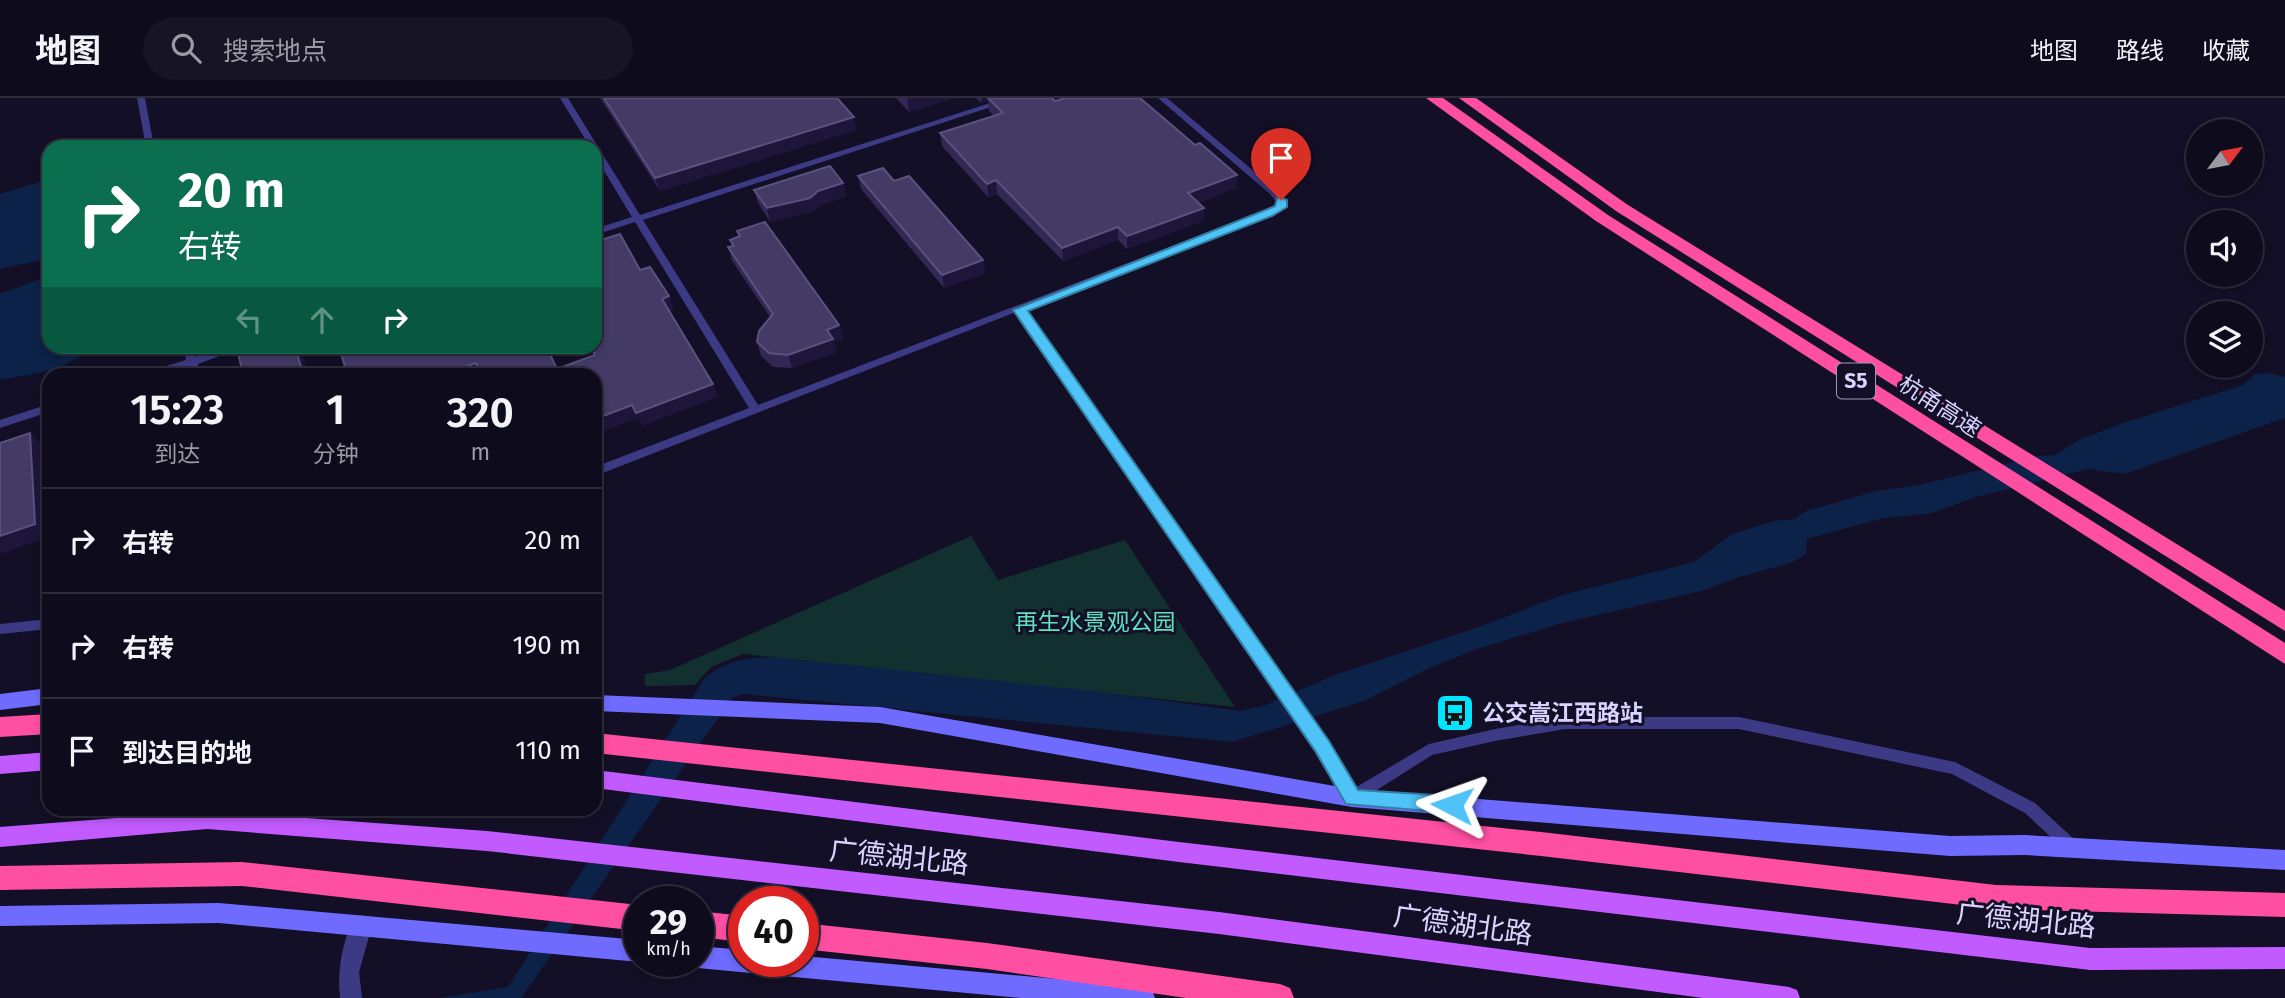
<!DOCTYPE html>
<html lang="zh">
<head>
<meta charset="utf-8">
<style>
	:root { --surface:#0e0b1c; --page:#171425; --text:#f1f3f6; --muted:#9b9ba3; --line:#2e2b3b }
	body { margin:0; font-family:"Fira Sans","Noto Sans SC",sans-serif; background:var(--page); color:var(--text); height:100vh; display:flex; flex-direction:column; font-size:26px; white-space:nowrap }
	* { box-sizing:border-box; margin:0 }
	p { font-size:23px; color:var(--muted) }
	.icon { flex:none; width:38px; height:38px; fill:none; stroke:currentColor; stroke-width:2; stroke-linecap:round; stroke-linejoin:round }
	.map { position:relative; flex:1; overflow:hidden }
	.drawer { position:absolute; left:42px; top:270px; width:560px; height:448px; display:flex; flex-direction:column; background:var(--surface); border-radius:21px; box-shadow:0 4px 10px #0003,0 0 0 2px var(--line) }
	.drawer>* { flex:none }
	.top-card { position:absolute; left:42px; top:42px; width:560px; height:214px; border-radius:21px; box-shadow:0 4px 10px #0003,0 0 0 2px var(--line); background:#0b6e4f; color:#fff; overflow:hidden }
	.needle { width:46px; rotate:58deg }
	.controls { position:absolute; left:2186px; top:21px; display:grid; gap:14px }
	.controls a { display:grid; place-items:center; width:77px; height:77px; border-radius:50%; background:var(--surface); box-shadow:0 4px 10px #0003,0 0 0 2px var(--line); font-size:35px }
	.speed { position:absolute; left:623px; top:788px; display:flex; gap:14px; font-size:35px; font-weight:700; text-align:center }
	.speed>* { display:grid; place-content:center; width:91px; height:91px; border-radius:50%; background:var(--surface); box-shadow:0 4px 10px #0003,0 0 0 2px var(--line); line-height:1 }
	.speed small { font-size:18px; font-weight:400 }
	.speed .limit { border:10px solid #d22; background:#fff; color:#111 }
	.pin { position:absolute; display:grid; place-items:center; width:60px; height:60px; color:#fff; margin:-72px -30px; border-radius:50% 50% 50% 0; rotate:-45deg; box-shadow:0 0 7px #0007 }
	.pin .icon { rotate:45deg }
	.me { position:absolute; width:77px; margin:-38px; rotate:274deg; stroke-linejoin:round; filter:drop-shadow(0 0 5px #0008) }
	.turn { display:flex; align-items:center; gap:24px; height:147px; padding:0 21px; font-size:32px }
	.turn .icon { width:91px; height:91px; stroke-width:2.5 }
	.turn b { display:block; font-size:49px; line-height:60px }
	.lanes { display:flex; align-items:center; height:66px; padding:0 21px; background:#0003; justify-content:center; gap:35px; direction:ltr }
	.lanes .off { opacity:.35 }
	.eta { display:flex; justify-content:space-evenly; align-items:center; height:119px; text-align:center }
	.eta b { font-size:42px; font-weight:600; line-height:49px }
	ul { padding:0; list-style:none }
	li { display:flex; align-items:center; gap:21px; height:105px; padding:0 21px; border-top:2px solid var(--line) }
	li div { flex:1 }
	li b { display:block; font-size:26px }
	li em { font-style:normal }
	header { display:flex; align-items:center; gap:42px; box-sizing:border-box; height:98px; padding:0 35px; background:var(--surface); border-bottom:2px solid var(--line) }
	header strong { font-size:33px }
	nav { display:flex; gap:38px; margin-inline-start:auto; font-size:24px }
	.search { width:490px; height:63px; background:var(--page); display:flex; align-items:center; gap:18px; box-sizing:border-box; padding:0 24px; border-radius:38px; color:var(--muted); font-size:26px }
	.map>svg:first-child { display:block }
	.green { fill:#12302f }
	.water { fill:#0c2248 }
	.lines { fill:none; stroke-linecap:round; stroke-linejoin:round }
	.lane { fill:#3d3a85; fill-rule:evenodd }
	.street { fill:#3d3a85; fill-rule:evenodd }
	.secondary { fill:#6f6bff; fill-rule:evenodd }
	.primary { fill:#c25bff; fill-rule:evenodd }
	.highway { fill:#ff4fa3; fill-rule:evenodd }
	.wall { fill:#312854 }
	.shaded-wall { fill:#1d163a }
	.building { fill:#433a66; stroke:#5a527e; stroke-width:2 }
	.route { fill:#4fc3f7; stroke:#337fa1; stroke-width:2 }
	.labels { text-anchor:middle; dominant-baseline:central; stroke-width:6; stroke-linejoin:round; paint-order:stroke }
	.shield { fill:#130f26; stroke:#9e99be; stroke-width:2 }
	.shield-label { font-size:21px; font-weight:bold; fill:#d9d4ff }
	.street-label { font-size:23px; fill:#d9d4ff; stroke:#130f26 }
	.park-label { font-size:23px; fill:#5fe0c0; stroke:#130f26 }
	.poi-label { font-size:23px; font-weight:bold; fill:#d9d4ff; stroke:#130f26; text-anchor:start }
	.near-street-label { font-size:28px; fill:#d9d4ff; stroke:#130f26 }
</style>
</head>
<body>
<header>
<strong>地图</strong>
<div class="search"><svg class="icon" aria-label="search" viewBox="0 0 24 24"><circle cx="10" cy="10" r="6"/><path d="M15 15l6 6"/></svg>搜索地点</div>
<nav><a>地图</a><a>路线</a><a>收藏</a></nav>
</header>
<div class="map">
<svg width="2285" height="900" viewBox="0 0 2285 900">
	<rect width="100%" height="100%" fill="#130f26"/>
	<path class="green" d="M971,438L998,482L1125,442L1235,609L743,556L711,569L695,587L645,588V576L670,572Z"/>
	<g class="water">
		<path d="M49,81V160L0,171V96Z"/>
		<path d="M49,178V248L100,249L54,272L0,282V196Z"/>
		<path d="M2271,275L2285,279V320L2124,376L2088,371L1976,399L1932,415L1879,421L1807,441L1806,456L1793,464L1736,480L1701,493L1559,526L1477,551L1430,570L1364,603L1232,644L744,596L733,599L521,900H439L508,889L704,581C725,562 745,560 773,559L1092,593L1240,613L1263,608L1335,577L1487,526L1562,497L1694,464L1732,436L1774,423L1795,421L1806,413L1876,393L1919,387L2038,358L2055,357L2079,342L2123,325L2243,287L2255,276Z"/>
	</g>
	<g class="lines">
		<g class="lane">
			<path d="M137,0H145L154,49H146Z"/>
			<path d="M560,0H568L640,117L1006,0H1019L643,122L758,307L1276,108V103L1269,95L1158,0H1167L1275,91L1286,102V109L595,378V369L749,310L635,124L595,137V131L632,119L595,58V49H590Z"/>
			<path d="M184,248H194L196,259L228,248H246L198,266L199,276H189L187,269L164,276H149L150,273L186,262Z"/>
			<path d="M49,306V314L0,330V322Z"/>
			<path d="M49,521V531L0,536V526Z"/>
			<path d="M1565,619H1739L1955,664L2035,705L2077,744L2079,749L2077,754L2072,756L2067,754L2025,715L1952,676L1739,631H1565L1495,643L1432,657L1358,704L1353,705L1348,704L1346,699L1348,694L1429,646L1495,631Z"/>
		</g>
		<g class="street">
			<path d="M1020,207L1025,209L1329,643L1359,694L1362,700L1359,706L1352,709L1345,706L1315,655L1015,215V209Z"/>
			<path d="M361,817L369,821L372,828L359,874L362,900H340C337,872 342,847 353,821Z"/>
		</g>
		<g class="secondary">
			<path d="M49,590V606L0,612V596Z"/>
			<path d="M595,597L880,609L1352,691L1950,738L2025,737L2285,752V772L2025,757L1950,758L1352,709L880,625L595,613Z"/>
			<path d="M219,805L639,842V863H642L639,864L219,825L0,828V808Z"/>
			<path d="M698,848L744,852V863H803V858L1144,889L1152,892L1155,900H1021L698,870L688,863H698Z"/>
		</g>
		<g class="primary">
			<path d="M49,654V672L0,676V658Z"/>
			<path d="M595,672L1179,744L2090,850L2285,849V871L2090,872L1179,764L595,690Z"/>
			<path d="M207,713L487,733L1219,814L1789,889L1797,892L1800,900H1703L1219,836L487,753L207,731L0,749V729Z"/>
		</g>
		<g class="highway">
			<path d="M1426,0H1443L1608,117L2285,545V566L1596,123Z"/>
			<path d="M1459,0H1476L1628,107L2285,513V533L1616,113Z"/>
			<path d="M49,616V636L0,639V619Z"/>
			<path d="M595,635L1541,734L1996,787L2285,795V819L1996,811L1541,758L595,655Z"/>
			<path d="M242,764L639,807V833L242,788L0,792V768Z"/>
			<path d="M698,813L744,818V844L698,839Z"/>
			<path d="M803,825L987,845L1280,886L1290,890L1294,900H1186L987,871L803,851Z"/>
		</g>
	</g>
	<g class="wall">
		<path d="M600,0H837L856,32L660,93Z"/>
		<path d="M896,0H955L909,14Z"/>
		<path d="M976,0H1052L1055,3L1195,47L1237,77L1236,90L1198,105L1204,110L1203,123L1127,151L1118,142L1063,163L997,96L988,99L942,48L940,35L994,18L989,13L988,3L981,5Z"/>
		<path d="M858,78L894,83L983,162L985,175L944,190L861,91Z"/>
		<path d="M843,85L846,98L821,107L813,113L770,124L758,105L754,92Z"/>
		<path d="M737,133L839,227L843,241L834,244L837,254L792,270L773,269L761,258L757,244L770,219L732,163L728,149L732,148L730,142L739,139Z"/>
	</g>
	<g class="shaded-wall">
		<path d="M911,0H955L909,14L907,1Z"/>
		<path d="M981,0H987L988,3L981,5Z"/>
		<path d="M854,19L856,32L660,93L655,80Z"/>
		<path d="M1237,77L1236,90L1187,109L1188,95Z"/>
		<path d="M996,82L997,96L988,99L987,86Z"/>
		<path d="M843,85L846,98L821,107L813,113L770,124L767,110Z"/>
		<path d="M1204,110L1203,123L1127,151V138Z"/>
		<path d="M1118,129V142L1063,163L1062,150Z"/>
		<path d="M983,162L985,175L944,190L942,177Z"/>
		<path d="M669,198L674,212L667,214L662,201Z"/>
		<path d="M839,227L843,241L834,244L837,254L792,270L788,257L827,232Z"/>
		<path d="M295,248H299L301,251L308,276H303Z"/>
		<path d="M476,265L482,276H444Z"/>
		<path d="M713,286L718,299L642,328L636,315Z"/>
		<path d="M632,307L638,320L595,336V321Z"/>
		<path d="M30,335L43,348L49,439L0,456V438Z"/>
		<path d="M596,347L603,360L595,363V348Z"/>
	</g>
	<g class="building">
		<path d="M604,0H837L854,19L655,80Z"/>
		<path d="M988,0H1052L1055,3L1065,0H1140L1195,47L1200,45L1237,77L1188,95L1204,110L1127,138L1118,129L1062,150L996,82L987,86L940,35L1003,15Z"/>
		<path d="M830,68L843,85L818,93L810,100L767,110L754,92Z"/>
		<path d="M883,70L894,83L909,78L983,162L942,177L858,78Z"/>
		<path d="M765,124L839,227L827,232L833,241L788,257L769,255L757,244L759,233L773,216L728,149L734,148L730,142L740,138L737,133Z"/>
		<path d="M620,136L640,172L650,169L669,198L662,201L713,286L636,315L632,307L595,321V276H481L476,265L444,276H347L339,248H509L513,256L535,248H546L557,271L595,257L591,248H595V144Z"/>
		<path d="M259,248H295L303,276H243L238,255Z"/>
		<path d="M30,335L35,426L0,438V345Z"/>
	</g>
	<path class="route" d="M1281,99L1287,102V109L1272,118L1028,213L1329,643L1358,692L1452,698L1458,701L1461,707L1458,713L1452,715L1346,706L1316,654L1013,212L1263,113L1275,108L1277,100Z"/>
	<defs>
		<symbol id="bus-square" viewBox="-11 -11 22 22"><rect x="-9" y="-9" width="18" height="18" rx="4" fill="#00e5ff" stroke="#130f26"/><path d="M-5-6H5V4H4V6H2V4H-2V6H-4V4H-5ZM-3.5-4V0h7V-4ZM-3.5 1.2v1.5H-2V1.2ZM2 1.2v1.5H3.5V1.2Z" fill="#111"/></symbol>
	</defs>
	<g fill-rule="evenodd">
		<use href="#bus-square" x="1433" y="593" width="44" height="44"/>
	</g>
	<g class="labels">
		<rect class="shield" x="1837" y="265.5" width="38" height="35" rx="5"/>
		<g class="shield-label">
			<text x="1856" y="283">S5</text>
		</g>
		<g class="street-label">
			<text transform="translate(1940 308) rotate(33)">杭甬高速</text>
		</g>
		<g class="park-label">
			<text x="1095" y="524">再生水景观公园</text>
		</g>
		<g class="poi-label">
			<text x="1482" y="615">公交嵩江西路站</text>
		</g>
		<g class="near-street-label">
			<text transform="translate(899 759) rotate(6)">广德湖北路</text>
			<text transform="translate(2026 822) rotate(6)">广德湖北路</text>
			<text transform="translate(1463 827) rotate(8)">广德湖北路</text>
		</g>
	</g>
</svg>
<div class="controls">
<a><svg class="needle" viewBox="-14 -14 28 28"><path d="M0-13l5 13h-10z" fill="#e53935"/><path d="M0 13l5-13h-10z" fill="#9b9ba3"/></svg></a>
<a><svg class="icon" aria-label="sound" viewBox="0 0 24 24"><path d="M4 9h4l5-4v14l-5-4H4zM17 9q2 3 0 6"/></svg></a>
<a><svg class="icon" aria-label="layers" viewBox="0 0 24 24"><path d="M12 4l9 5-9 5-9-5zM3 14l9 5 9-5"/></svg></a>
</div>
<div class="speed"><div>29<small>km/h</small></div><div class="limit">40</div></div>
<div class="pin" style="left:1281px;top:102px;background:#d93025"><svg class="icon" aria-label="arrive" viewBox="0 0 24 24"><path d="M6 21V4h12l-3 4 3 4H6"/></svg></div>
<svg class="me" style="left:1452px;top:707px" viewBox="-20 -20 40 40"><path d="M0-17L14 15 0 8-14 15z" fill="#4fc3f7" stroke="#fff" stroke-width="4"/></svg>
<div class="top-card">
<div class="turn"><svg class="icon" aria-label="right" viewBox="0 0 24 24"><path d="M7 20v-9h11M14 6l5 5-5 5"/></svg><div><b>20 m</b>右转</div></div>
<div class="lanes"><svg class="icon off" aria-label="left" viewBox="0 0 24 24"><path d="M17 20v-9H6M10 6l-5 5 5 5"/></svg><svg class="icon off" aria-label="ahead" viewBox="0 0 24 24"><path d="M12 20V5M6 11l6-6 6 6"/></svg><svg class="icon" aria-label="right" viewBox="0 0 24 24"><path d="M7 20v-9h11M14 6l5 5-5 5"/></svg></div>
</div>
<section class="drawer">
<div class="eta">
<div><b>15:23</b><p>到达</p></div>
<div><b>1</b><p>分钟</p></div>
<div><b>320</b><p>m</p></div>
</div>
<ul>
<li><svg class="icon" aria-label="right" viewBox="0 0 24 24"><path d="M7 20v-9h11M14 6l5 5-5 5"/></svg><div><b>右转</b></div><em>20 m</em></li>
<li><svg class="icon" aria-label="right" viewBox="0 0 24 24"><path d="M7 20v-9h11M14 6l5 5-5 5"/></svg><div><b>右转</b></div><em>190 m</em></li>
<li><svg class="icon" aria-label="arrive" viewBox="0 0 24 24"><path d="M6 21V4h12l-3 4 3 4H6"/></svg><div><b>到达目的地</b></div><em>110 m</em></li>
</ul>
</section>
</div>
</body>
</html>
